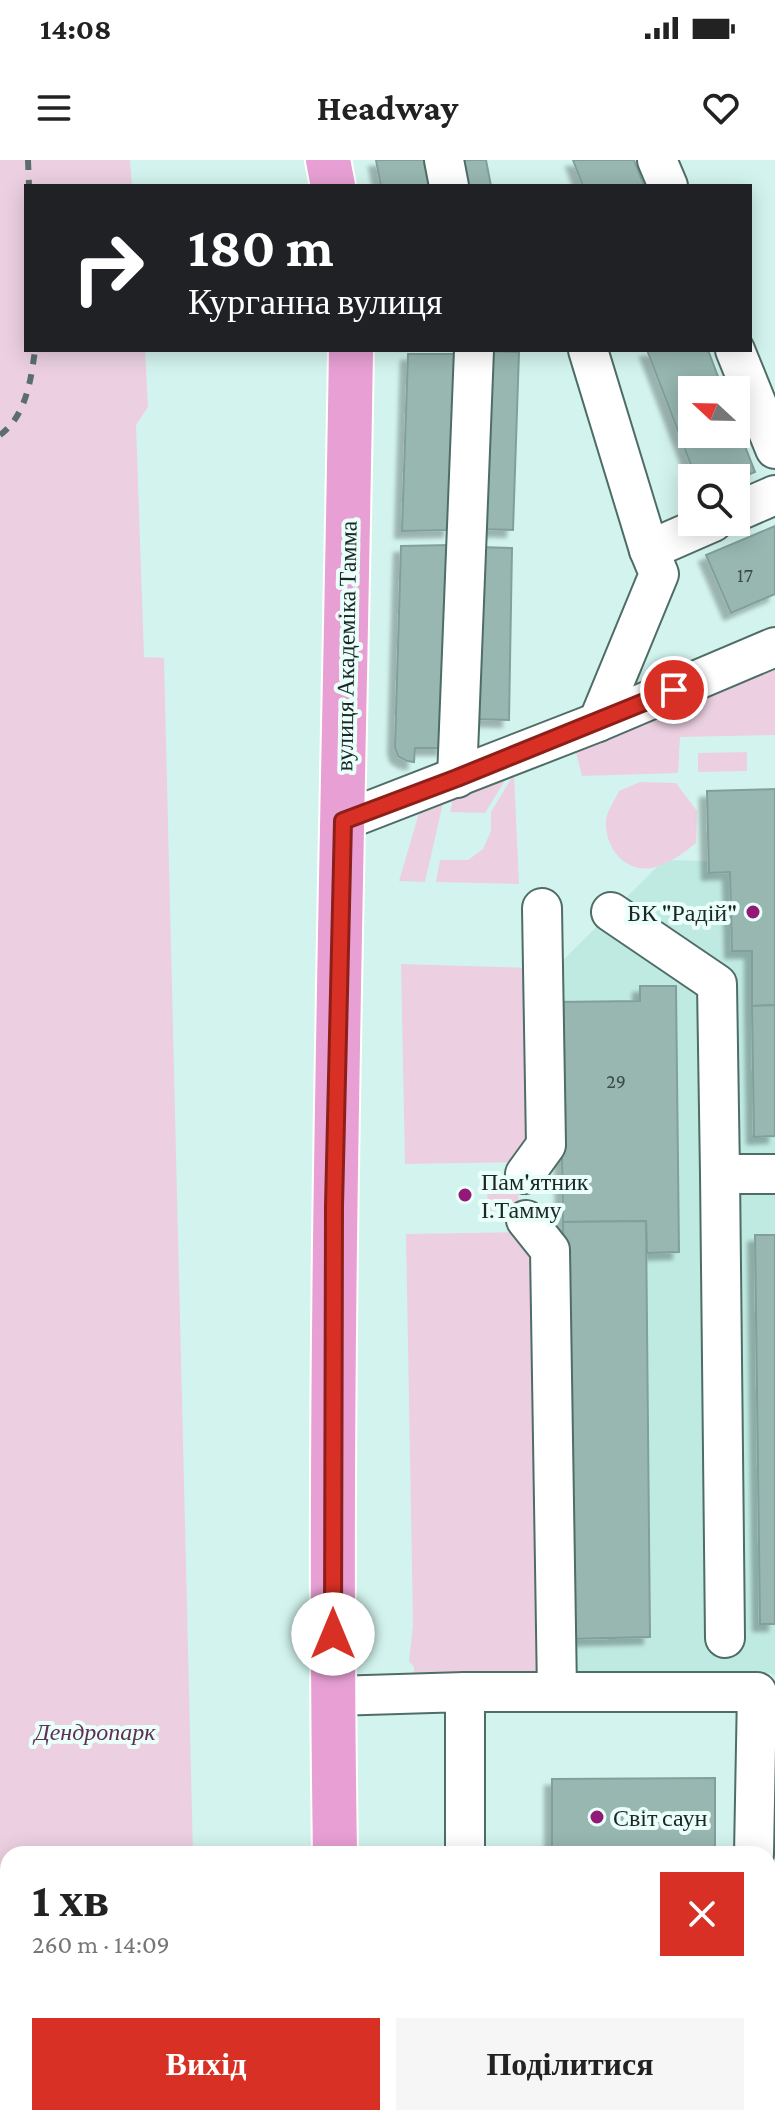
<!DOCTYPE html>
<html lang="uk">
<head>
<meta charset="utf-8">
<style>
	:root { --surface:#fff; --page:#f6f6f6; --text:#222; --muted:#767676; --accent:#d93025 }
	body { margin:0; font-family:"Crimson Pro",serif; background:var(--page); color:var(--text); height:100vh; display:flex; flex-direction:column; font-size:30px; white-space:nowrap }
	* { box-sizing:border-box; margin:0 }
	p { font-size:26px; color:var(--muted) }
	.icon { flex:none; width:44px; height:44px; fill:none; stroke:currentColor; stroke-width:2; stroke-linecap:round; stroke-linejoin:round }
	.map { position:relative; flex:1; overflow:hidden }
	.details { position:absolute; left:0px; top:1686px; width:776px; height:280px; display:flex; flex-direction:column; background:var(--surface); border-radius:24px 24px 0 0; box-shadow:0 4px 20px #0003 }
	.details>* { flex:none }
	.banner { position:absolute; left:24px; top:24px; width:728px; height:168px; border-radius:0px; box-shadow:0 4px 20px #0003; background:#202124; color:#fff; overflow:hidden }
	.needle { width:52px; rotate:292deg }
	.buttons { position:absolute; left:678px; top:216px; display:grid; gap:16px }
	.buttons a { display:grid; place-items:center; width:72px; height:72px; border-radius:0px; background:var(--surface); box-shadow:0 4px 20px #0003; font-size:40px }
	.pin { position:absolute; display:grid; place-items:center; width:68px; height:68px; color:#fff; margin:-34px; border:4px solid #fff; border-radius:50%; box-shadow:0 2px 8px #0007 }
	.me { position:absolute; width:88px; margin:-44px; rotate:0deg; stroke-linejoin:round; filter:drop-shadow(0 0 6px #0008) }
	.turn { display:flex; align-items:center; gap:28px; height:168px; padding:0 32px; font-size:36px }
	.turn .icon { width:104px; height:104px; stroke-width:2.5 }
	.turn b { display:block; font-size:56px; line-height:68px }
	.round { display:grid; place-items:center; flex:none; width:84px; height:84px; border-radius:0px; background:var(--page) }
	.summary { display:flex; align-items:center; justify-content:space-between; height:136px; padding:0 32px }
	h1 { font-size:48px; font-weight:700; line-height:60px }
	.button { display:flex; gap:16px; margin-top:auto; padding:16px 32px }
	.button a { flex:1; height:92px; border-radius:0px; background:var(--accent); color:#fff; font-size:32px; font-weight:700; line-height:92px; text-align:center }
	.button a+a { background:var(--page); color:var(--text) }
	.status { display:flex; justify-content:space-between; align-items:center; height:56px; padding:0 40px; background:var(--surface); direction:ltr }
	.status svg { height:22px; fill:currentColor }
	header { display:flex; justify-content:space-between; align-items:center; height:104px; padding:0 32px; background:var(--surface); font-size:36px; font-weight:700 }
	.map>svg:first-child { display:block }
	.built { fill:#bfeae2 }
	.green { fill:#ecd0e2 }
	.building { fill:#98b7b1; stroke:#82a09b; stroke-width:2; filter:url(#shadow) }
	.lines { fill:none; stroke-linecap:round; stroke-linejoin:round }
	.minor-casing { stroke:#4f6d67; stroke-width:42 }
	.major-casing { stroke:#fff; stroke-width:48 }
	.minor { stroke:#fff; stroke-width:38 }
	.major { stroke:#e8a0d4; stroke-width:44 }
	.rail { stroke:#5b6e6b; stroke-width:6; stroke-dasharray:10 10; stroke-linecap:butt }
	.route-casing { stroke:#8d1f18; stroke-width:20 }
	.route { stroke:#d93025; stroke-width:14 }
	.poi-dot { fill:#921977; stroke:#eafefa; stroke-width:3 }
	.labels { text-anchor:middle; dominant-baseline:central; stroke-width:8; stroke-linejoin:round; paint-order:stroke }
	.number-label { font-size:20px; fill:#3a4b48 }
	.street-label { font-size:24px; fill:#1b2725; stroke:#eafefa }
	.poi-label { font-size:24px; fill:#1b2725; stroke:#eafefa; text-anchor:start }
	.park-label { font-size:24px; font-style:italic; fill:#612f53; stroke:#eafefa }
</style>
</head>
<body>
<div class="status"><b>14:08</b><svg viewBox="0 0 49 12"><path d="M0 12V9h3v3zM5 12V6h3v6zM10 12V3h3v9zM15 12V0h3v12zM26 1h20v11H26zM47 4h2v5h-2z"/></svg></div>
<header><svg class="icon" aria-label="menu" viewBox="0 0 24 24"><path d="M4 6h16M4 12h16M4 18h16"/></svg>Headway<svg class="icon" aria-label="heart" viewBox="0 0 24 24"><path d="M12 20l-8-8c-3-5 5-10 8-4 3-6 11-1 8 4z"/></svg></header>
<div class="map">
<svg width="775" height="1966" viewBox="0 0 775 1966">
	<defs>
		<filter id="shadow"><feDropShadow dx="-7" dy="7" stdDeviation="2" flood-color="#0004"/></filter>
	</defs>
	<rect width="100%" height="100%" fill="#d3f4ee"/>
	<path class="built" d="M775,629V1516L769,1513L568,1511L562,1000H556L554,809L664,700L708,701L707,631Z"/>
	<g class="green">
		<path d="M0,0H130L132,26H26V190H145L148,247L136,265L144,497L164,498L193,1694H8V1958H199V1966H0Z"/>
		<path d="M775,507V575L680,577L678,613L582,616L575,589Z"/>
		<path d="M747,592V611L698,612V593Z"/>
		<path d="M514,614L519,724L436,722L440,700H468L483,689L491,671V652Z"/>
		<path d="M507,617L485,653L450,652L453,639Z"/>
		<path d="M640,622L676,623L697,651L696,683C683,694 668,704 652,708C624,713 604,686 606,660C607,651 615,640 619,631Z"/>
		<path d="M443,643L425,722L399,721L419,653Z"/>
		<path d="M401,804L534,808L537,983L518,1002L405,1004Z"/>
		<path d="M518,1027L519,1050L488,1051L487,1028Z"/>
		<path d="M520,1072L539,1095L546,1522L414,1519V1507L409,1501L413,1465L406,1074Z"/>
	</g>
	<g class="building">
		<path d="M376,0H425L430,26H381Z"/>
		<path d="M455,0H486L491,26H459Z"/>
		<path d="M573,0H634L644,26H583Z"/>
		<path d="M647,190H708L723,230H692V274H736V263L755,312L736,320L696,318Z"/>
		<path d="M483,191L519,192L513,370L478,369Z"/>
		<path d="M408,194H455L450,370L402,371Z"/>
		<path d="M775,366V434L731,453L706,395Z"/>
		<path d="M451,385L444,588H415L414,602L407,601L398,596L395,587L401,386Z"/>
		<path d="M478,387L512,388L509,560L474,559Z"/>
		<path d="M775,629V845L752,846V791H732L730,712L709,713L707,631Z"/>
		<path d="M640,826H676L679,1092L647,1093L646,1061L563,1062L562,999L556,1000L554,842L640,841Z"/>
		<path d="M775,845V976L754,977L752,846Z"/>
		<path d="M646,1061L650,1477L567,1479L563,1062Z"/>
		<path d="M755,1075H775V1464H760Z"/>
		<path d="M715,1618V1694H552V1619Z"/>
		<rect x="607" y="1958" width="63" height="8"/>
	</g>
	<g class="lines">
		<defs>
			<g id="minor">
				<path d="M444,0L449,26"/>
				<path d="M657,0L668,26"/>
				<path d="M588,190L649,390L659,414L598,562"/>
				<path d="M735,190L775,289"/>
				<path d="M736,352L775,335"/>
				<path d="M649,390L713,362"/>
				<path d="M457,618L474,190"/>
				<path d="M343,661L598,562L775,487"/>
				<path d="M611,752L717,824L720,1014H775"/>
				<path d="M525,1014L546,985L542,748"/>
				<path d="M720,1014L725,1478"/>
				<path d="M526,1060L550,1090L557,1532"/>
				<path d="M465,1532H757L754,1694"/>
				<path d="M333,1536L465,1532V1694"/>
				<path d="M768,1958L772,1966"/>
			</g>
			<g id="major">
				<path d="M328,0L333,26"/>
				<path d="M335,1694C327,1192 343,691 351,190"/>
				<path d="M335,1958V1966"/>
			</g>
		</defs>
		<use href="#minor" class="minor-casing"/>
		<use href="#major" class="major-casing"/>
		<use href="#minor" class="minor"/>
		<use href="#major" class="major"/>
		<g class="rail">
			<path d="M28,0L29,26"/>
			<path d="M0,275C26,256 31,220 35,190"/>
		</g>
	</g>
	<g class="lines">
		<defs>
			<path id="route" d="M333,1474L334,1046L343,661L457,618L674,530"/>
		</defs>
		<use href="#route" class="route-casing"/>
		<use href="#route" class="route"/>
	</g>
	<g class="poi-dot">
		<circle cx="753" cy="752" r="8"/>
		<circle cx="465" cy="1035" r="8"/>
		<circle cx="597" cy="1657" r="8"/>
	</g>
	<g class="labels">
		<g class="number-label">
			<text x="745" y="415">17</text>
			<text x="616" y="921">29</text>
		</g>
		<g class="street-label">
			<text transform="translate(346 486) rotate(-89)">вулиця Академіка Тамма</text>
		</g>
		<g class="poi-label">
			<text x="737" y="752" text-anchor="end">БК "Радій"</text>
			<text x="481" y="1021">Пам'ятник<tspan x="481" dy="28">І.Тамму</tspan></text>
			<text x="613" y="1657">Світ саун</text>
		</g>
		<g class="park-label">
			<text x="95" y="1571">Дендропарк</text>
		</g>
	</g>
</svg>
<div class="buttons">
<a><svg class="needle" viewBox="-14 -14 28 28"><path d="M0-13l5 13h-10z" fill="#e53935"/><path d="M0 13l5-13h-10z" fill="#767676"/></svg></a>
<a><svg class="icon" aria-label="search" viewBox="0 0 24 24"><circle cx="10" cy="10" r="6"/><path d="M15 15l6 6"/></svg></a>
</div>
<div class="pin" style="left:674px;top:530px;background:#d93025"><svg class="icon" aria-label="arrive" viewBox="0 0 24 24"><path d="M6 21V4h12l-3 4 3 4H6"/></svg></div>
<svg class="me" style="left:333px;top:1474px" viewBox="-20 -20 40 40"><circle r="19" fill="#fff"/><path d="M0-13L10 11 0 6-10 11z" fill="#d93025"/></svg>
<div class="banner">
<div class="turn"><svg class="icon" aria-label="right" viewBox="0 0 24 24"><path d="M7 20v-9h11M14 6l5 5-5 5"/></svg><div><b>180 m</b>Курганна вулиця</div></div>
</div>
<section class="details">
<div class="summary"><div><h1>1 хв</h1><p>260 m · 14:09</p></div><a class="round" style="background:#d93025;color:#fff"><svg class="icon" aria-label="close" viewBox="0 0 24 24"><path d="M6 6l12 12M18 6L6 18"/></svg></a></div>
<div class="button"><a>Вихід</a><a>Поділитися</a></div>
</section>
</div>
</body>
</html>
